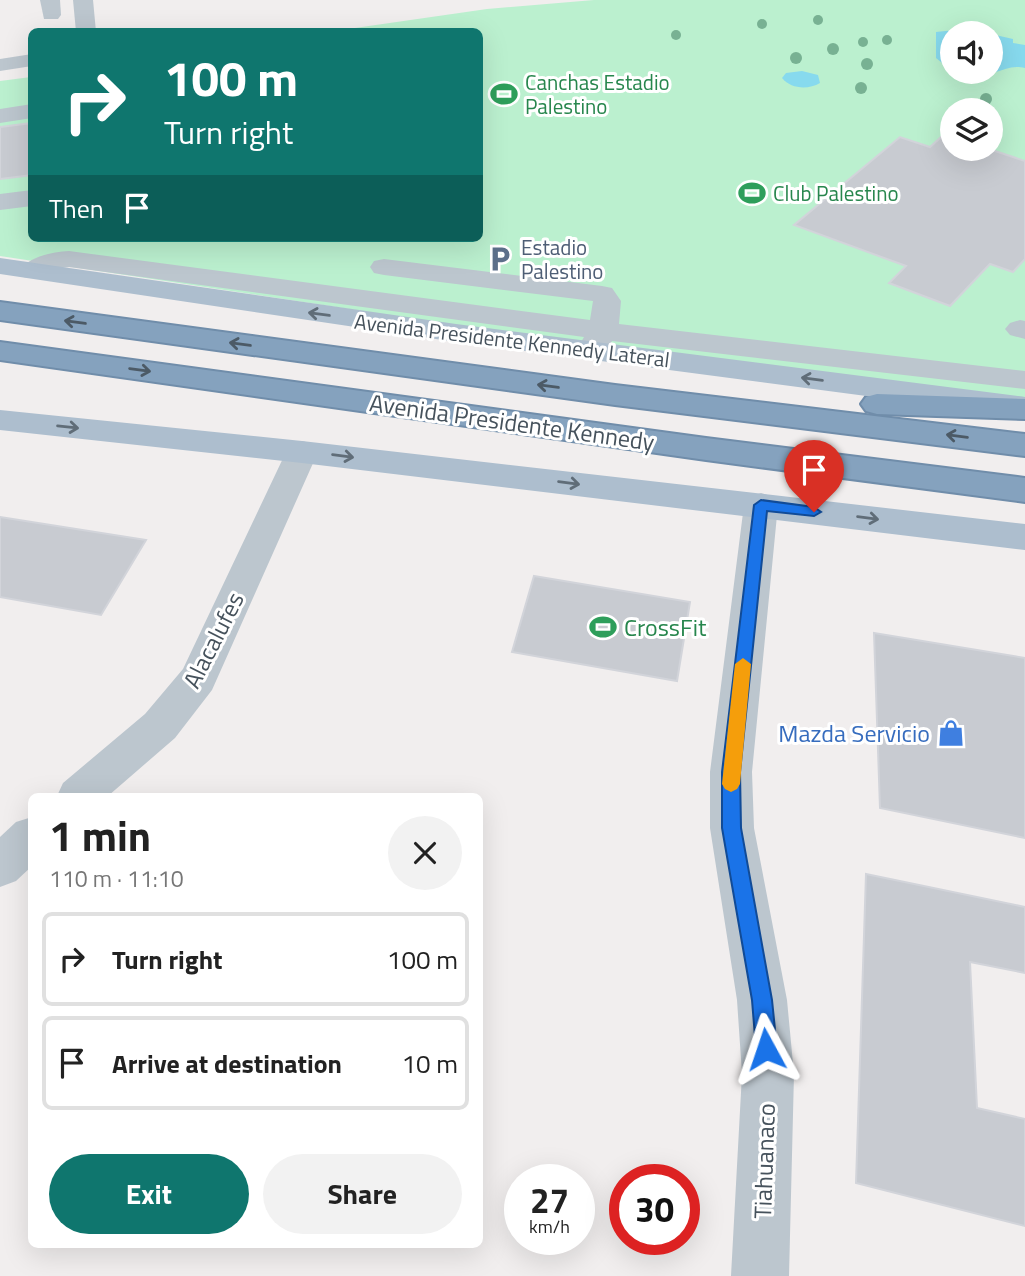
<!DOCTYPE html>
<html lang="en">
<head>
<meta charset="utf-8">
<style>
	:root { --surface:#fff; --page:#f2f2f2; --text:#222; --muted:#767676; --line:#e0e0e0; --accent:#0f766e }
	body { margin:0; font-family:"Titillium Web",sans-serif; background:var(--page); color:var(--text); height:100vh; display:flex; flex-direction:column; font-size:26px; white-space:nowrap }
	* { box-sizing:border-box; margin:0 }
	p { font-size:23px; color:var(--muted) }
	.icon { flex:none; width:38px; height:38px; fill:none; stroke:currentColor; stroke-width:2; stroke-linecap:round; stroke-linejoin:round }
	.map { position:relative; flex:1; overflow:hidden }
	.panel { position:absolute; left:28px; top:793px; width:455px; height:455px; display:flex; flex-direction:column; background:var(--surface); border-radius:10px; box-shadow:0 7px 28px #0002 }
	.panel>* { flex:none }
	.hud { position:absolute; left:28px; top:28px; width:455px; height:214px; border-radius:10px; box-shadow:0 7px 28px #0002; background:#0f766e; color:#fff; overflow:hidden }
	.buttons { position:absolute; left:940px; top:21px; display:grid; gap:14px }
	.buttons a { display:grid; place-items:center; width:63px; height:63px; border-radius:50%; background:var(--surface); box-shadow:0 7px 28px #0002; font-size:35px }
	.speed { position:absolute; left:504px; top:1164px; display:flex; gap:14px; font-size:35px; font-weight:700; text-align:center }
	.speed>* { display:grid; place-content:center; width:91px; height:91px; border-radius:50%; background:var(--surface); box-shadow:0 7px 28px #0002; line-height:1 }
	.speed small { font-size:18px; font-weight:400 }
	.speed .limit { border:10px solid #d22; background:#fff; color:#111 }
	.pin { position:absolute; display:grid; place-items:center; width:60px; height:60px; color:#fff; margin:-72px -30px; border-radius:50% 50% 50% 0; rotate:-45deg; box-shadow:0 0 7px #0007 }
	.pin .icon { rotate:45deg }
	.me { position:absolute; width:77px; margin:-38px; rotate:355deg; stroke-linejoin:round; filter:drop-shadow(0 0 5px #0008) }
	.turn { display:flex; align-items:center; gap:24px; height:147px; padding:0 21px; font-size:32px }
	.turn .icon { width:91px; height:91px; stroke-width:2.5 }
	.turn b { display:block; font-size:49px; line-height:60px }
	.then { display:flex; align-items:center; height:66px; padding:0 21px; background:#0003; gap:14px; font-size:26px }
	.round { display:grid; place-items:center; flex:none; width:74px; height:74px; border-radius:37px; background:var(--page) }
	.summary { display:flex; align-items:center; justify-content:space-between; height:119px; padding:0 21px }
	h1 { font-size:42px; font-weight:700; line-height:52px }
	.primary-button { display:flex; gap:14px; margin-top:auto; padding:14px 21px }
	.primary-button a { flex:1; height:80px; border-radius:42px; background:var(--accent); color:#fff; font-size:28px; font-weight:700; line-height:80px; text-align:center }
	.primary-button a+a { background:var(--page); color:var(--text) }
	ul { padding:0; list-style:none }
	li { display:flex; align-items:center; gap:21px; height:94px; margin:0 14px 10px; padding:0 7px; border:4px solid var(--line); border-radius:10px }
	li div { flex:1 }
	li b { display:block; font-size:26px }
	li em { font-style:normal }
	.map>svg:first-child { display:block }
	.green { fill:#bbf0cf; fill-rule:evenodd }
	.water { fill:#87daee }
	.building { fill:#c8cbd1; stroke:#d2d4da; stroke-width:2 }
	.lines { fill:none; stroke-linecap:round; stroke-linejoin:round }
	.highway-casing { stroke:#708daa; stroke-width:4 }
	.minor { fill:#bcc6ce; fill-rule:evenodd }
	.major { fill:#adbece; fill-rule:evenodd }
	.highway { fill:#85a2be; fill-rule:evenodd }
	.tree { fill:#78b193 }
	.oneway { stroke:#606d78 }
	.oneway2 { stroke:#4c5a66 }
	.route { fill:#1a73e8; stroke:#114b97; stroke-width:2 }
	.slow { fill:#f59e0b }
	.labels { text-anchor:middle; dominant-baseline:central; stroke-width:6; stroke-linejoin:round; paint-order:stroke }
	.far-leisure-label { font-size:21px; fill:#27864d; stroke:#fff; text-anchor:start }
	.far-service-label { font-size:21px; fill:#4e5e75; stroke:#fff; text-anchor:start }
	.far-street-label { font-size:21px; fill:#46525c; stroke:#fff }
	.street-label { font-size:24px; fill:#46525c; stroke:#fff }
	.leisure-label { font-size:24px; fill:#27864d; stroke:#fff; text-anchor:start }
	.shop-label { font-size:24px; fill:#366cbe; stroke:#fff; text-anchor:end }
</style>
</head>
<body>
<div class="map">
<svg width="1025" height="1276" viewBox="0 0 1025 1276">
	<rect width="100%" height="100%" fill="#f1eeee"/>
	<path class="green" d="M594,0H1025V398L448,324L0,256V81L31,77L32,238H480V32L334,31L487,9ZM952,33H990V72H952ZM952,110H990V149H952Z"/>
	<g class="water">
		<path d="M955,30L987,33H952V71L936,58V32Z"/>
		<path d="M991,34L1013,39V43L1025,45V68C1011,65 1006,70 992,73C980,76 965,75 953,72H990Z"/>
		<path d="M802,71L818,75L820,83C808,90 791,89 782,78L786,73Z"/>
	</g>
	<g class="building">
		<path d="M32,123V175L0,179V127Z"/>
		<path d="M952,127V149H989L1025,161V259L1013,272L990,264L950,306L889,283L906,266L794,225L900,137L930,147Z"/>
		<path d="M0,517L146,540L101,615L0,597Z"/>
		<path d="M534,576L690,602L677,681L512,652Z"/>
		<path d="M874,633L1025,658V838L880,808Z"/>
		<path d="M866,874L1025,907V973L970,962L977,1108L1025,1119V1226L856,1183Z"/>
	</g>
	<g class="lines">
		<defs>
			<g id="highway">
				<path d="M0,302L615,385L1025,434V456L615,405L0,320Z"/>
				<path d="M0,342L706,438L1025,478V502L706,460L0,360Z"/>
				<path d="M877,394L1025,399V419L877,414L866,411L861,404L866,397Z"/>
			</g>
		</defs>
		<use href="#highway" class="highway-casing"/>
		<g class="minor">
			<path d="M40,0H60L61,15L58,19H44Z"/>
			<path d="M73,0H93L96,32H76Z"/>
			<path d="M32,54V66L0,71V59Z"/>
			<path d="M32,104V118L0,123V109Z"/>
			<path d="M32,190V206L0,210V194Z"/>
			<path d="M69,251L590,320L593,301L384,275L374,273L370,267L374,261L384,259L602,286L612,288L621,301L619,324L1025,371V389L612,341L602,357L591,360L580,357L576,351L584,337L69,267C52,268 41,281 23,277L19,271C30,256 52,252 69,251Z"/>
			<path d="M1020,320L1025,321V339L1010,335L1005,329L1010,323Z"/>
			<path d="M302,441L314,444L318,452L212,690L175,738L108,796H57L63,783L145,714L183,669L286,452L290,444Z"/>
			<path d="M761,493L773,497L778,505L752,772L754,828L787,1000L794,1074L789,1276H731L742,1074L737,1000L710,828V772L744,505L749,497Z"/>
			<path d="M32,817V866L16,881L0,887V837L16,822Z"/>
		</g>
		<g class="major">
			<path d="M0,258L456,324L1025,397V417L456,342L0,274Z"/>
			<path d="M0,410L302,441L1025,524V550L302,463L0,430Z"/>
		</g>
		<use href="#highway" class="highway"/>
	</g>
	<g class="tree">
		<circle cx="818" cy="20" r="5"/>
		<circle cx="762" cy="24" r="5"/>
		<circle cx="676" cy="35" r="5"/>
		<circle cx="887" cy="40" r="5"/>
		<circle cx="863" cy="42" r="5"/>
		<circle cx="833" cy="49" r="6"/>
		<circle cx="796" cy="58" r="6"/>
		<circle cx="867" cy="64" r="6"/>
		<circle cx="861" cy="88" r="6"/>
		<circle cx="986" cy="99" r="6"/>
	</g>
	<defs><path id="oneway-shaft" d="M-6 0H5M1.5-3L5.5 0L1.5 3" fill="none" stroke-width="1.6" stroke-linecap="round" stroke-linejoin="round" transform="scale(1.75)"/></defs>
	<g class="oneway">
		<use href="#oneway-shaft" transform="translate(319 314) rotate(-172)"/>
		<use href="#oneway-shaft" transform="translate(812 379) rotate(-173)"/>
		<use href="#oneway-shaft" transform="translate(68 427) rotate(6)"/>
		<use href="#oneway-shaft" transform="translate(343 456) rotate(7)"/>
		<use href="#oneway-shaft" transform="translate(569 483) rotate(7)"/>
		<use href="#oneway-shaft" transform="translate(868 518) rotate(7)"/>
	</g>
	<g class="oneway2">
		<use href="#oneway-shaft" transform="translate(75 322) rotate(-172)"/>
		<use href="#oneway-shaft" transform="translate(240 344) rotate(-172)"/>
		<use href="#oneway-shaft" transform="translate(140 370) rotate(8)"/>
		<use href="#oneway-shaft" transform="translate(548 386) rotate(-172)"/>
		<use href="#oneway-shaft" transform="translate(957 436) rotate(-173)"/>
	</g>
	<path class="route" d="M761,500L814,507L821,512L814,516L767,511L740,772L741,828L772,1000L777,1049L774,1057L766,1060L759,1057L756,1049L752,1000L722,828V772L754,505Z"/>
	<path class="slow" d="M743,658L751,664L740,784L737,789L731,792L725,789L722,784L735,664Z"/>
	<defs>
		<symbol id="stadium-bare" viewBox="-9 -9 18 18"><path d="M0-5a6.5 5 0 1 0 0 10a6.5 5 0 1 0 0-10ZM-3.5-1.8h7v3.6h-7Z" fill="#2e9e5b" stroke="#fff" stroke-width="2.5" paint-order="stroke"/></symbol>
		<symbol id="parking-bare" viewBox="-9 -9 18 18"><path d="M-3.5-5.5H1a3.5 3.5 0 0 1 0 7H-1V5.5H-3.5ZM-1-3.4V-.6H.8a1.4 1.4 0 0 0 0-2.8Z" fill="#5c6f8a" stroke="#fff" stroke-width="2.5" paint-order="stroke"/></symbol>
		<symbol id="shop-bare" viewBox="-9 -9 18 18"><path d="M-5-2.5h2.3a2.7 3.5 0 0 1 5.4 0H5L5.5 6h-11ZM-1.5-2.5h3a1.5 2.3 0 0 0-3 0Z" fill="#3f7fe0" stroke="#fff" stroke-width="2.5" paint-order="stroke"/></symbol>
	</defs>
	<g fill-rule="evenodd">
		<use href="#stadium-bare" x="485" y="75" width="38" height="38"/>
		<use href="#stadium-bare" x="733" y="174" width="38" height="38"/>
		<use href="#parking-bare" x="481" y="240" width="38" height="38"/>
		<use href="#stadium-bare" x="584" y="608" width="38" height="38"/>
		<use href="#shop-bare" x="932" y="714" width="38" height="38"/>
	</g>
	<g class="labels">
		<g class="far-leisure-label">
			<text x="525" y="82">Canchas Estadio<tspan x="525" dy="24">Palestino</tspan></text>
			<text x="773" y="193">Club Palestino</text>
		</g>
		<g class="far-service-label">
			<text x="521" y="247">Estadio<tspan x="521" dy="24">Palestino</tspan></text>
		</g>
		<g class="far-street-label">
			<text transform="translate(512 340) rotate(7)">Avenida Presidente Kennedy Lateral</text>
		</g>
		<g class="street-label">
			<text transform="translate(512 422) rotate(8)">Avenida Presidente Kennedy</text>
			<text transform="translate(213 640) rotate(-63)">Alacalufes</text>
			<text transform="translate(764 1161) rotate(-88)">Tiahuanaco</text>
		</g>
		<g class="leisure-label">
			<text x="624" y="627">CrossFit</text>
		</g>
		<g class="shop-label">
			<text x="930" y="733">Mazda Servicio</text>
		</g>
	</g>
</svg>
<div class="buttons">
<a><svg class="icon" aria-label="sound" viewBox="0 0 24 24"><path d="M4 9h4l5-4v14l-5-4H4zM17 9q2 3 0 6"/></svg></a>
<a><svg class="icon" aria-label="layers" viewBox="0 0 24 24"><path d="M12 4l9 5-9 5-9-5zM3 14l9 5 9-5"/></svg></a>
</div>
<div class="speed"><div>27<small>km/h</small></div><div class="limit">30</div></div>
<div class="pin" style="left:814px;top:512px;background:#d93025"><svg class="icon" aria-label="arrive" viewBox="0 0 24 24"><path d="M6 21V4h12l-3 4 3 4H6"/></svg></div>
<svg class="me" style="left:766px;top:1049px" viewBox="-20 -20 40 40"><path d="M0-17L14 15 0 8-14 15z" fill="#1a73e8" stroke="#fff" stroke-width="4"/></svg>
<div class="hud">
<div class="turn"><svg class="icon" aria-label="right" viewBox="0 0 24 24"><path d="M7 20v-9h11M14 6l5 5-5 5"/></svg><div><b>100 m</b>Turn right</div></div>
<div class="then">Then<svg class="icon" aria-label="arrive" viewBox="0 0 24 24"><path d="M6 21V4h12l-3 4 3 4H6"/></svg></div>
</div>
<section class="panel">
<div class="summary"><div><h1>1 min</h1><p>110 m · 11:10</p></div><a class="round"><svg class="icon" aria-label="close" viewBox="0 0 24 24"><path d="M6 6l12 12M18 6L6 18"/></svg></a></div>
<ul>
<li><svg class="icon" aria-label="right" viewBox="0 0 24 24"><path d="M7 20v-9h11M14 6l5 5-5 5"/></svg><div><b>Turn right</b></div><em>100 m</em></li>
<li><svg class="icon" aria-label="arrive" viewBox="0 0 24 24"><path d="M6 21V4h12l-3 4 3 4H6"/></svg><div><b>Arrive at destination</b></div><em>10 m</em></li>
</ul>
<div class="primary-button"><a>Exit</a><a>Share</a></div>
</section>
</div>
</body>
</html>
